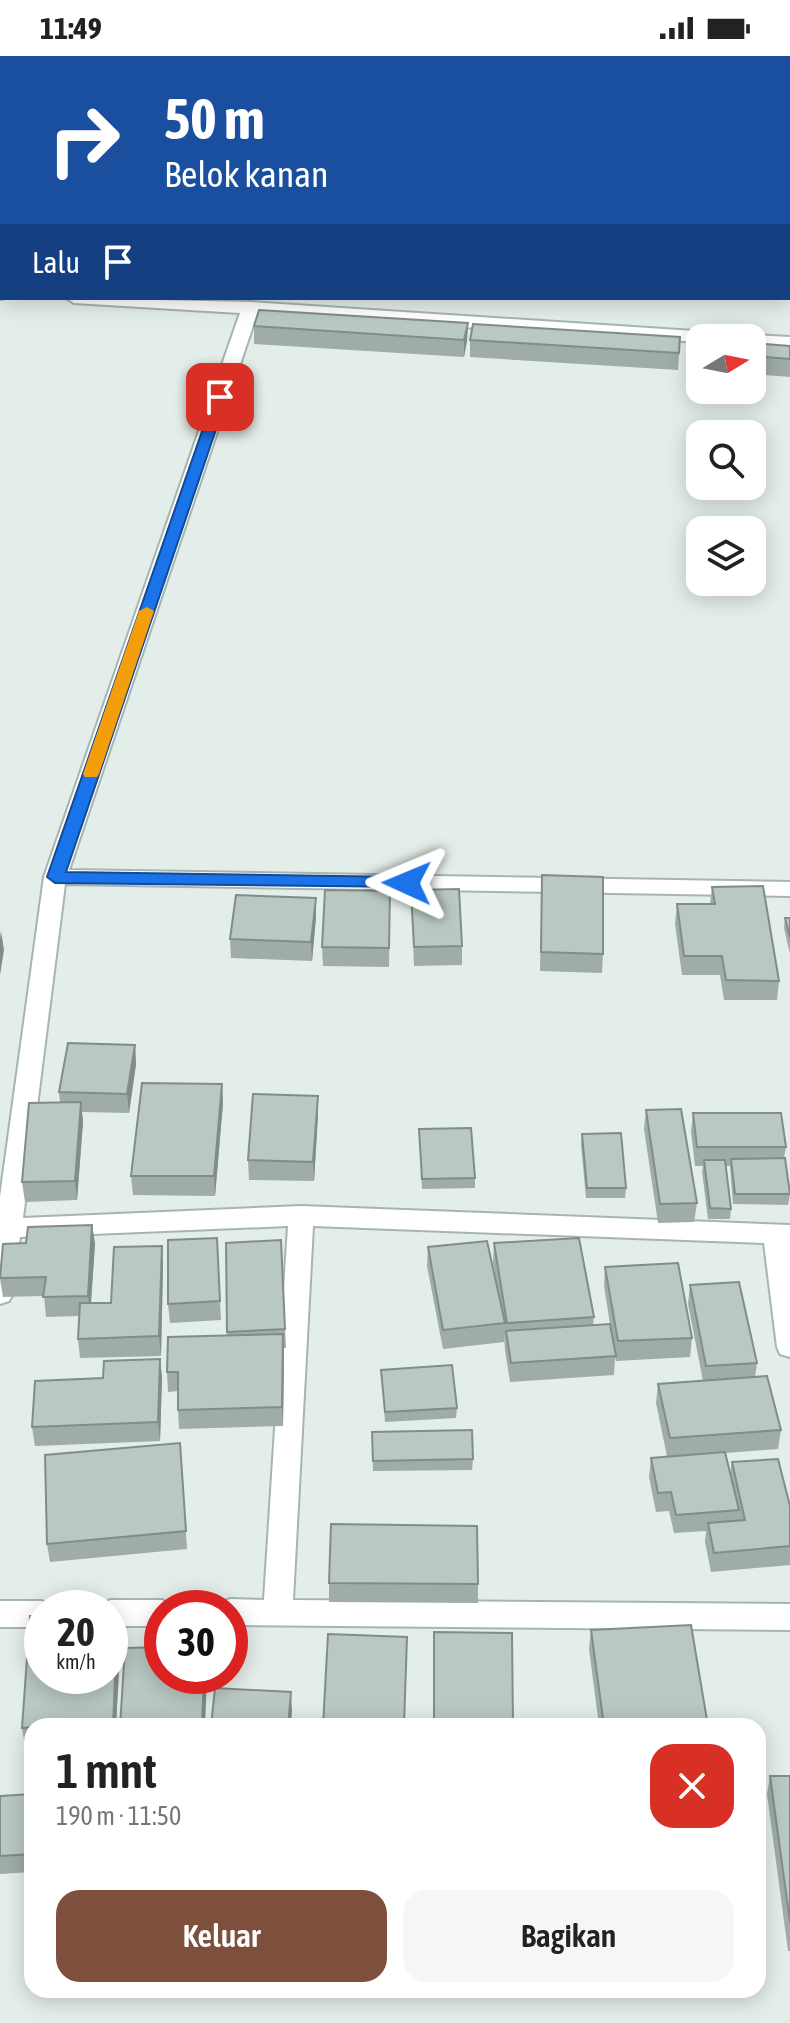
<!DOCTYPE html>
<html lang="id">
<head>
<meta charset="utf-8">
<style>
	:root { --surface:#fff; --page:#f6f6f6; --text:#222; --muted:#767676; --accent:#7f4f3d }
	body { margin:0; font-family:"Asap Condensed",sans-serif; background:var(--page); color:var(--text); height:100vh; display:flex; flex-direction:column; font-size:30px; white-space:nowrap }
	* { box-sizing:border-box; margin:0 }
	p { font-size:26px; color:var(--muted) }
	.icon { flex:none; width:44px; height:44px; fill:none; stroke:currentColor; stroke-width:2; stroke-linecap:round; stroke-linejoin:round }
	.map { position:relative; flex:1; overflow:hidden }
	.side { position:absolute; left:24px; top:1662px; width:742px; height:280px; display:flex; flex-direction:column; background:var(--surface); border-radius:24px; box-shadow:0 4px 20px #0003 }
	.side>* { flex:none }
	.hud { position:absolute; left:0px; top:0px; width:790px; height:244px; box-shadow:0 4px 20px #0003; background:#1a4fa0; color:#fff; overflow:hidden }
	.needle { width:52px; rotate:80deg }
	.controls { position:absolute; left:686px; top:268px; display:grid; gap:16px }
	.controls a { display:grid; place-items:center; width:80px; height:80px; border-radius:16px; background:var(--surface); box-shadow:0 4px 20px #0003; font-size:40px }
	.speed { position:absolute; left:24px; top:1534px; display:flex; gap:16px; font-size:40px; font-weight:700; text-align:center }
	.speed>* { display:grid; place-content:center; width:104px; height:104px; border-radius:50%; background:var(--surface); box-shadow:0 4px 20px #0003; line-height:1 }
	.speed small { font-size:20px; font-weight:400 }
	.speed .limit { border:12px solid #d22; background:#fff; color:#111 }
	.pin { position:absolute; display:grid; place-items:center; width:68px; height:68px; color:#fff; margin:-34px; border-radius:16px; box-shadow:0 4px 12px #0006 }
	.me { position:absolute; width:88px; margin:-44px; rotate:271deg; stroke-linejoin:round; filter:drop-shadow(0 0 6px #0008) }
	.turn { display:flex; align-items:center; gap:28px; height:168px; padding:0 32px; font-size:36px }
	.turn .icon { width:104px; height:104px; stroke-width:2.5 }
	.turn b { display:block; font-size:56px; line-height:68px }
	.then { display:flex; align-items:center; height:76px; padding:0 32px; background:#0003; gap:16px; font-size:30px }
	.round { display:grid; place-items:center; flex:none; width:84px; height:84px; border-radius:24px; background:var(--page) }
	.headline { display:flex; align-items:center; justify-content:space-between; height:136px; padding:0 32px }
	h1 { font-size:48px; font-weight:600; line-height:60px }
	.primary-button { display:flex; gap:16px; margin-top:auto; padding:16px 32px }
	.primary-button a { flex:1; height:92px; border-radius:24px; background:var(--accent); color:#fff; font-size:32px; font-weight:600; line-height:92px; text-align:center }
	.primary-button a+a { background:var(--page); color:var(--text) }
	.status { display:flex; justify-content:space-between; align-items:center; height:56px; padding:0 40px; background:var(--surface); direction:ltr }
	.status svg { height:22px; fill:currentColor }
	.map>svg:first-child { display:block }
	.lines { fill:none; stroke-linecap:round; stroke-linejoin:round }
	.street-casing { stroke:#a6b5b0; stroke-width:4 }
	.path { stroke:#84b0a4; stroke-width:4; stroke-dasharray:3 4; stroke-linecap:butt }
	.street { fill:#fff; fill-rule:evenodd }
	.wall { fill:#9faca7 }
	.shaded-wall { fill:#828c88 }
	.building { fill:#b9c8c2; stroke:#828c88; stroke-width:2 }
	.route { fill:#1a73e8; stroke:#114b97; stroke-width:2 }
	.slow { fill:#f59e0b }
</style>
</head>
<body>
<div class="status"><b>11:49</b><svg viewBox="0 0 49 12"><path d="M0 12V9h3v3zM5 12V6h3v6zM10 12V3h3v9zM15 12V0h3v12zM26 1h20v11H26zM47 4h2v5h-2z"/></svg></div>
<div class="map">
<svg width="790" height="1967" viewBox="0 0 790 1967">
	<rect width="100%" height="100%" fill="#e3ede9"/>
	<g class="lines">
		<defs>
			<g id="street">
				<path d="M0,233L2,242H6L0,243Z"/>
				<path d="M66,242L251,246L725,277L734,282H700V286L257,258L69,814L790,826V840L65,828L23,1162L301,1150L790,1169V1301L780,1298L777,1291L764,1187L313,1170L293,1544L790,1548V1574L230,1569V1552H217L220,1547L230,1543L264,1544L288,1170L20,1181L13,1238L9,1245L0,1248V1141L44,821L240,257L74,247Z"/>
				<path d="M752,279L790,281V291L752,289V282H745Z"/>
				<path d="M110,1544H162L174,1552H162V1570H110V1552H98Z"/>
				<path d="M0,1545H42L54,1552H42V1571H0Z"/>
			</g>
		</defs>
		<use href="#street" class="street-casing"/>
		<path class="path" d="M50,2L79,0"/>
		<use href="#street" class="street"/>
	</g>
	<g class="wall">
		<rect x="0" y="96" width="2" height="130"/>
		<path d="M468,267L467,285L464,301L254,288V270Z"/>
		<path d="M680,281L678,314L470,301V284Z"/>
		<path d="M694,283H700V314H691Z"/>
		<path d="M752,287L790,290V321L752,318Z"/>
		<path d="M542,819L603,898L602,917L540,915Z"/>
		<path d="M712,831L779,925L777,944H724L720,919H682L675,868L677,848H710Z"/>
		<path d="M411,834L462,890V909L414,910Z"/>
		<path d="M390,835L389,911L323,910L322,891Z"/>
		<path d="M316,861L312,905L231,902L230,883Z"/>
		<path d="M785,862H790V898L784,872Z"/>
		<path d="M135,989L136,1008L129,1057L82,1056L83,1066L77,1144L25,1146L22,1126L60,1047L59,1036Z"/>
		<path d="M222,1028L223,1047L215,1140L133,1139L131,1120Z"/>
		<path d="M646,1054L697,1147L694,1166L658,1167L644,1073Z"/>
		<path d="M693,1057L786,1091L784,1102L790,1138L788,1149L733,1148L730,1110H726L731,1153L730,1163H708L702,1115L703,1110H695L691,1076Z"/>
		<path d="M318,1059L314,1125L249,1124L248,1104Z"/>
		<path d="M419,1073L475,1122V1132L422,1133Z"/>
		<path d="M582,1078L626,1132L625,1142H586L581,1088Z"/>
		<path d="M92,1169L95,1188L91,1247H111L162,1190L163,1210L161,1300L80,1302L78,1283L79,1260L46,1261L44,1240L3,1241L0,1223L3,1188L26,1187Z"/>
		<path d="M217,1182L221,1264L170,1267L168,1248Z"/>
		<path d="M281,1184L286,1292H284L283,1370L179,1373L178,1354V1335L168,1336L167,1316L227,1280L226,1187Z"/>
		<path d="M494,1187L594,1261L593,1269L610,1268L604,1230L605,1211L692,1282L690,1301L616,1305L615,1302L614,1319L510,1326L505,1294L504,1278V1286L443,1293L427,1210L428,1191L497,1230L493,1206Z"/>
		<path d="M690,1229L757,1307L755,1321L781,1374L778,1393L726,1397L730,1417L732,1406L790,1450V1509L711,1516L705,1486L706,1475L674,1477L669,1455L656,1456L649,1421L651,1402L667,1400L656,1347L658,1328L703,1325L688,1248Z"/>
		<path d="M160,1303L162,1322L160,1385L35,1390L32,1371L103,1322Z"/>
		<path d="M381,1314L457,1352L456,1362L385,1366Z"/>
		<path d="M372,1376L473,1403L472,1414L373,1415Z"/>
		<path d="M180,1387L187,1493L50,1506L47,1488Z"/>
		<path d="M329,1527L478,1528V1547L329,1546Z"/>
		<path d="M591,1574L708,1670H599L589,1593Z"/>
		<path d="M121,1576L116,1670H32V1690H25L22,1672Z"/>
		<path d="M32,1705V1816L0,1818V1740L27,1738Z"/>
		<path d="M770,1720H790V1895H788L767,1738Z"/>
	</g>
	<g class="shaded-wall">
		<path d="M468,267L467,285L464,301V284Z"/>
		<path d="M316,842V861L312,905L311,886Z"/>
		<path d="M1,875L4,894L0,919V883Z"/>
		<path d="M135,989L136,1008L129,1057L127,1038Z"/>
		<path d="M222,1028L223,1047L215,1140L214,1120Z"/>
		<path d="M318,1040V1059L314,1125L313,1106Z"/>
		<path d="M81,1046L83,1066L77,1144L75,1125Z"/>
		<path d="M92,1169L95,1188L90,1259L88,1240Z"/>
		<path d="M162,1190L163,1210L161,1300L159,1280Z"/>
		<path d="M283,1278L284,1297L283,1370L282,1351Z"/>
		<path d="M160,1303L162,1322L160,1385L158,1366Z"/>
		<path d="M118,1557L121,1576L116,1670H113Z"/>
		<path d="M204,1620H207L205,1670H202Z"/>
		<path d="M291,1636L292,1655L291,1670H288Z"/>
	</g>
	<g class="building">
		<rect x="0" y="96" width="2" height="55"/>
		<path d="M0,162H2V187L0,191Z"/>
		<path d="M2,187V209H0V191Z"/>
		<path d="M259,254L468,267L464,284L254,270Z"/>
		<path d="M473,268L680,281L679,297L470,284Z"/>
		<path d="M694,283H700V297L693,296Z"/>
		<path d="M752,287L790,290V303L752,300Z"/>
		<path d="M542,819L603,821V898L541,896Z"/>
		<path d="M763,830L779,925L726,924L722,900H684L677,848H715L712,831Z"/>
		<path d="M459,833L462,890L414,891L411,834Z"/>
		<path d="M325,834L390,835L389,892L322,891Z"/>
		<path d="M236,839L316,842L311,886L230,883Z"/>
		<path d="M785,862H790V881Z"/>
		<path d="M68,987L135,989L127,1038L59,1036Z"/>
		<path d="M142,1027L222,1028L214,1120H131Z"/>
		<path d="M253,1038L318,1040L313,1106L248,1104Z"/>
		<path d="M81,1046L75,1125L22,1126L29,1047Z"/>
		<path d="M681,1053L697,1147L660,1148L646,1054Z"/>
		<path d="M693,1057H781L786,1091H697Z"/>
		<path d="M471,1072L475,1122L422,1123L419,1073Z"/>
		<path d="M621,1077L626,1132H587L582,1078Z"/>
		<path d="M785,1102L790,1138H735L731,1103Z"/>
		<path d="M704,1104H725L731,1153L710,1152Z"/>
		<path d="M92,1169L88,1240L43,1241L46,1221L0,1222L3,1188L26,1187L28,1171Z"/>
		<path d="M217,1182L220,1245L168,1248V1184Z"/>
		<path d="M579,1182L594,1261L507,1267L494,1187Z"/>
		<path d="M281,1184L285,1273L227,1276L226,1187Z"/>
		<path d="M487,1185L505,1267L443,1274L428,1191Z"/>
		<path d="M162,1190L159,1280L78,1283L80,1247H111L114,1191Z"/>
		<path d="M678,1207L692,1282L618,1285L605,1211Z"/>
		<path d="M739,1226L757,1307L706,1310L690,1229Z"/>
		<path d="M610,1268L616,1300L511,1307L506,1275Z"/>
		<path d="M283,1278L282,1351L178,1354V1316H167L168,1281Z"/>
		<path d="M160,1303L158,1366L32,1371L35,1325L103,1322L104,1305Z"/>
		<path d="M452,1309L457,1352L385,1356L381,1314Z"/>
		<path d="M767,1320L781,1374L670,1382L658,1328Z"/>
		<path d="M472,1374L473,1403L373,1405L372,1376Z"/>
		<path d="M180,1387L186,1475L47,1488L45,1399Z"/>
		<path d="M725,1396L739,1454L676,1459L671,1436L658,1437L651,1402Z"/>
		<path d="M778,1403L790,1450V1490L714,1497L708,1467L745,1464L732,1406Z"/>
		<path d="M331,1468L477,1470L478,1528L329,1527Z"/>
		<path d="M118,1557L113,1669L32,1670V1671L22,1672L30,1560H42V1620H110V1558Z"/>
		<path d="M691,1569L708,1670H604L591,1574Z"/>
		<path d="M434,1576L512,1577L513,1670H434Z"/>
		<path d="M328,1578L407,1581L404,1670H323Z"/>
		<path d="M162,1591V1620H204L202,1670H120L125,1592Z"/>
		<path d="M215,1632L291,1636L288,1670H211Z"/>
		<path d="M28,1705H32V1738H27Z"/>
		<path d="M770,1720H790V1866Z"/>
		<path d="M32,1738V1798L0,1800V1740Z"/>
	</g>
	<path class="route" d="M215,338L227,341L66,816L407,821L413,823V831L55,827L47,821Z"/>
	<path class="slow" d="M147,551L154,555L99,718L97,721H85L83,718L139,555Z"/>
</svg>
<div class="controls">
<a><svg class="needle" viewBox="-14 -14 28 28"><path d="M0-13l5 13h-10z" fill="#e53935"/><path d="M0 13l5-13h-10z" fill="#767676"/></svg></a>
<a><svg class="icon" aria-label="search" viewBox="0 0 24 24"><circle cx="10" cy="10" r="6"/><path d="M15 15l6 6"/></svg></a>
<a><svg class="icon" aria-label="layers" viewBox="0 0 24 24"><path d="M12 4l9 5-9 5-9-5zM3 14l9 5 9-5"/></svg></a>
</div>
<div class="speed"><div>20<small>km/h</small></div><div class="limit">30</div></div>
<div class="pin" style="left:220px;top:341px;background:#d93025"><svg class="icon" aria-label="arrive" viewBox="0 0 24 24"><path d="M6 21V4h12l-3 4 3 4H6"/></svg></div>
<svg class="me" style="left:407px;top:827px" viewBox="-20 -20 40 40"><path d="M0-17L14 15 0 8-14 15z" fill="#1a73e8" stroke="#fff" stroke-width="4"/></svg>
<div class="hud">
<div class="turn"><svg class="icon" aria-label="right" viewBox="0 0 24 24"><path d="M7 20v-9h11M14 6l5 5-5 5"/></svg><div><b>50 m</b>Belok kanan</div></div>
<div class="then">Lalu<svg class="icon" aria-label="arrive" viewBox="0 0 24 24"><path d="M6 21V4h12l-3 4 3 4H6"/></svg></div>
</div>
<section class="side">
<div class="headline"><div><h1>1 mnt</h1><p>190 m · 11:50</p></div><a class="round" style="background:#d93025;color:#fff"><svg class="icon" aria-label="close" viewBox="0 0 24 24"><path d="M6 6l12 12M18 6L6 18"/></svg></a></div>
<div class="primary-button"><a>Keluar</a><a>Bagikan</a></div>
</section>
</div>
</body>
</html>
